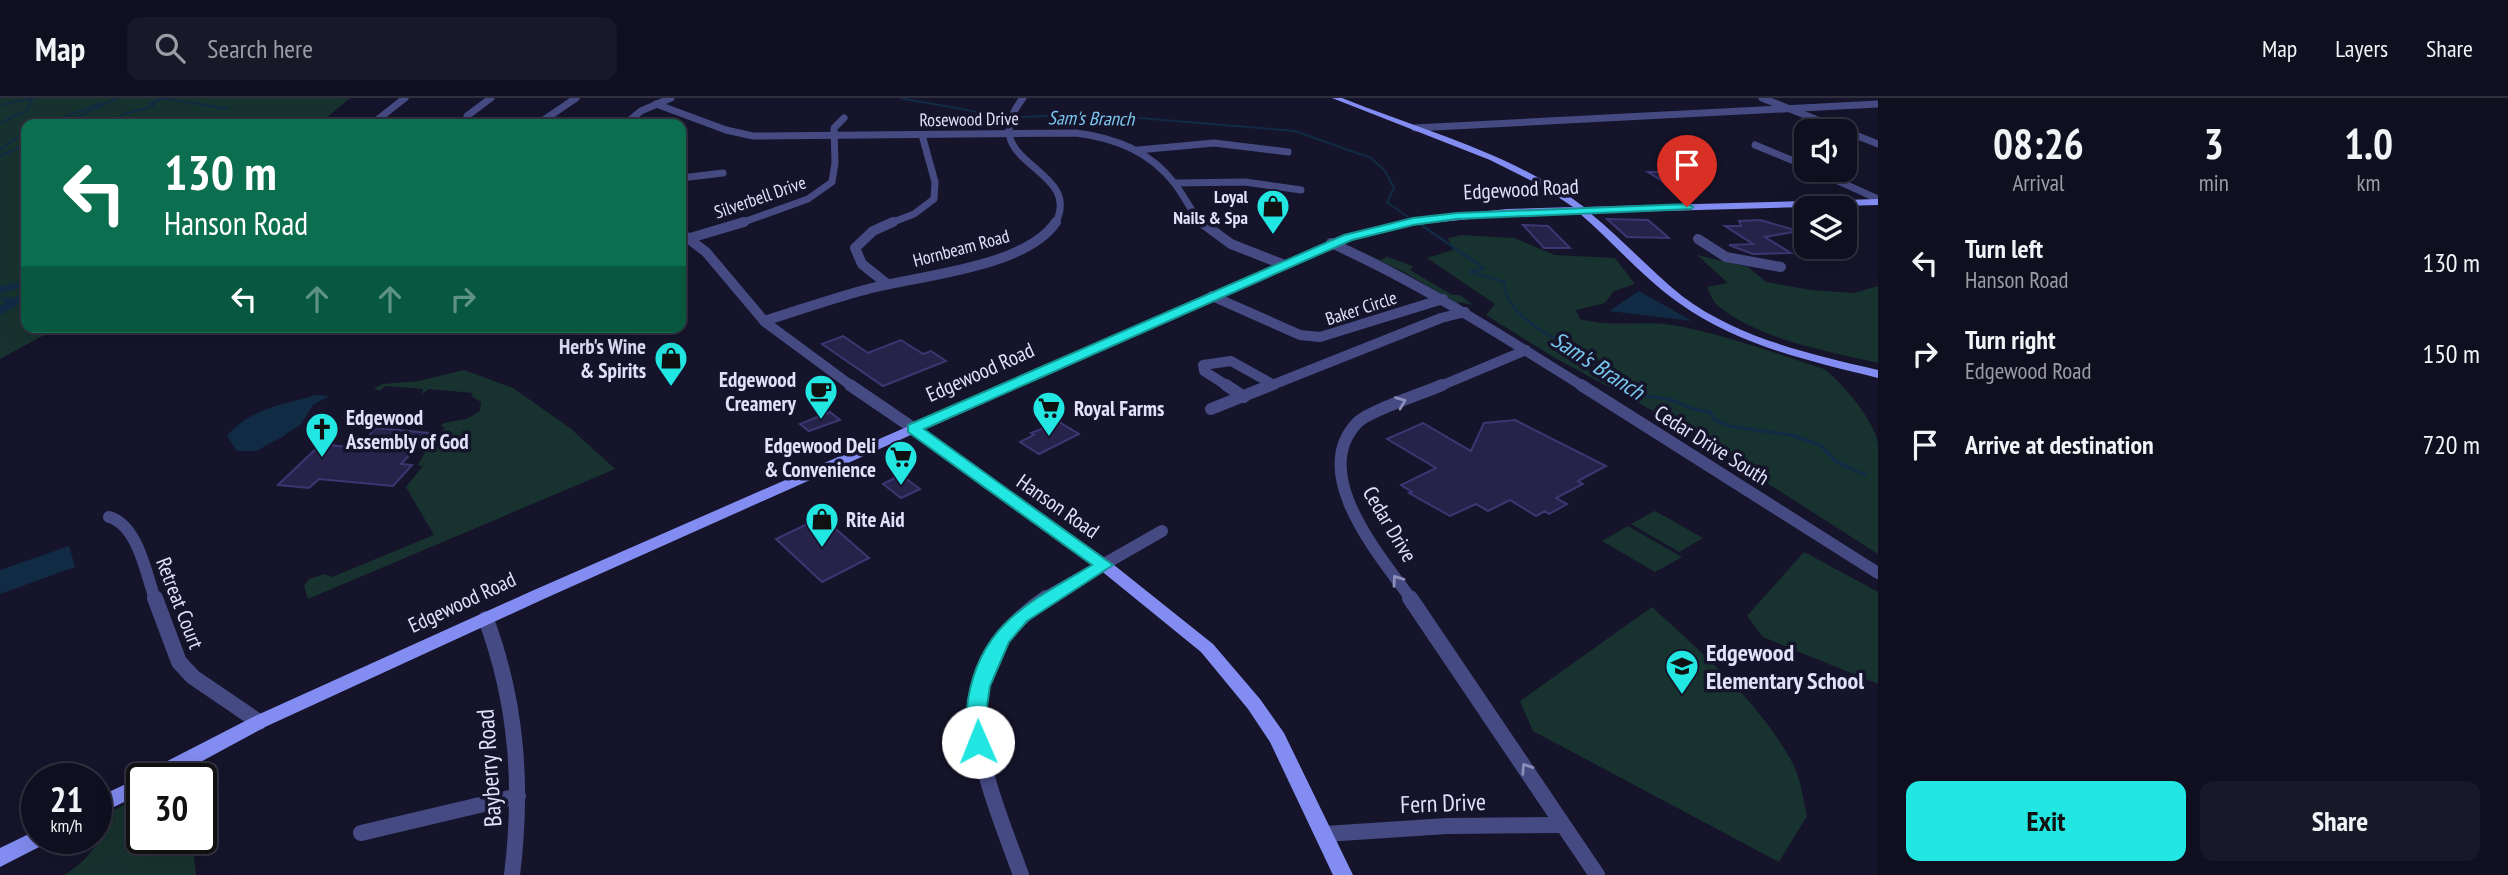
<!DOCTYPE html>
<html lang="en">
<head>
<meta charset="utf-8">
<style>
	:root { --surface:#100f20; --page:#191829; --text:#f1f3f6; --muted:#9c9ca5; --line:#302f3e; --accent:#22e6e2 }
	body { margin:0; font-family:"PT Sans Narrow",sans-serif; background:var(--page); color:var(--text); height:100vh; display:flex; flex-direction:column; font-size:26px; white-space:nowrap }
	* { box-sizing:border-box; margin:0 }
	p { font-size:23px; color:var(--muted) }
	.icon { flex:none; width:38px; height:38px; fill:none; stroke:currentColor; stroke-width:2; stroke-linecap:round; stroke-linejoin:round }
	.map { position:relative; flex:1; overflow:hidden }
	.details { display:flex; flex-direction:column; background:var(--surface); width:630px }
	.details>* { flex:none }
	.top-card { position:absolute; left:21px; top:21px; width:665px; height:214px; border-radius:14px; box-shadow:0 7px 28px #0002,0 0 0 2px var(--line); background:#0b6e4f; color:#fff; overflow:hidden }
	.buttons { position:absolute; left:1794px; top:21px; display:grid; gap:14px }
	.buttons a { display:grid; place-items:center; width:63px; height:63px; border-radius:14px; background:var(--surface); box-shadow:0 7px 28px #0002,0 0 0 2px var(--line); font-size:35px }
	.speed { position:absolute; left:21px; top:665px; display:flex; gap:14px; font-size:35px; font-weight:700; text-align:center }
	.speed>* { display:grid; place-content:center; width:91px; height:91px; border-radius:50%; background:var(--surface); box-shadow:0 7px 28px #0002,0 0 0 2px var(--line); line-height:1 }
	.speed small { font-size:18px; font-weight:400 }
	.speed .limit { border:4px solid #111; border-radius:10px; background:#fff; color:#111 }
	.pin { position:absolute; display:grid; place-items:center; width:60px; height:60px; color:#fff; margin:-72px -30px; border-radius:50% 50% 50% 0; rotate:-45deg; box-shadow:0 0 7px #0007 }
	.pin .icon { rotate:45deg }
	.me { position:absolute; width:77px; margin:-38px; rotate:359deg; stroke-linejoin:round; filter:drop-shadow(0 0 5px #0008) }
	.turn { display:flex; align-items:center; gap:24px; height:147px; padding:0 28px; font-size:32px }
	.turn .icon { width:91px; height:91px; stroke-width:2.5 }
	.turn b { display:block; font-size:49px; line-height:60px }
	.lanes { display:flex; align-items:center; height:66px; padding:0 28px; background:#0003; justify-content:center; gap:35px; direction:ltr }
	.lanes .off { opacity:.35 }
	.eta { display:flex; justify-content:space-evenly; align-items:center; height:119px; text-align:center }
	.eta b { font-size:42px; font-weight:600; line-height:49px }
	.cta { display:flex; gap:14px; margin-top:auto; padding:14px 28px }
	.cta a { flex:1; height:80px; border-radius:14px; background:var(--accent); color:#111; font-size:28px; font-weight:600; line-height:80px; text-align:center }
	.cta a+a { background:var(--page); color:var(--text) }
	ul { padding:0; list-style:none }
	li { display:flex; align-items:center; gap:21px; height:91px; padding:0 28px }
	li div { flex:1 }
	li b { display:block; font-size:26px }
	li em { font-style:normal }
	header { display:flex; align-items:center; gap:42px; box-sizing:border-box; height:98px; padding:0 35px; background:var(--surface); border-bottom:2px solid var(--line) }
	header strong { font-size:33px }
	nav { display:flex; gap:38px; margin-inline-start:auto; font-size:24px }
	.search { width:490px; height:63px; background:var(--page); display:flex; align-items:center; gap:18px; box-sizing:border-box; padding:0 24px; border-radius:14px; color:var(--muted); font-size:26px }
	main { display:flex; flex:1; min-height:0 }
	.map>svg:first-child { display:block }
	.green { fill:#18332f }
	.water { fill:#122b45 }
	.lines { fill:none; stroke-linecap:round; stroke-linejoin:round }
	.stream-far2 { stroke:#122b45; stroke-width:2 }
	.stream-far1 { stroke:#122b45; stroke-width:2.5 }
	.stream { stroke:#122b45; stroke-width:3.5 }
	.building { fill:#262249; stroke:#3c3772; stroke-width:2 }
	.street-far3 { stroke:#454a83; stroke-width:7 }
	.street-far2 { stroke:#454a83; stroke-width:10 }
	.street-far1 { stroke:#454a83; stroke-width:12 }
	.street { stroke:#454a83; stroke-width:16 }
	.secondary { fill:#828cf1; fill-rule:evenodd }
	.oneway { stroke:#8b8eb9 }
	.route { fill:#22e6e2; stroke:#169693; stroke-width:2 }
	.labels { text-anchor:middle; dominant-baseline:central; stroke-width:7; stroke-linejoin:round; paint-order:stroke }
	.far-street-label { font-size:18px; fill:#e0e1fb; stroke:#15142a }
	.far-poi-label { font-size:18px; font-weight:bold; fill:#e0e1fb; stroke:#15142a; text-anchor:end }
	.far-water-label { font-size:19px; font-style:italic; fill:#7ac7f0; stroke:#15142a }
	.street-label { font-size:21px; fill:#e0e1fb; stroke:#15142a }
	.poi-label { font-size:21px; font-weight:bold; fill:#e0e1fb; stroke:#15142a; text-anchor:end }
	.water-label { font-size:23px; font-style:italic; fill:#7ac7f0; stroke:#15142a }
	.near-poi-label { font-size:24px; font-weight:bold; fill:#e0e1fb; stroke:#15142a; text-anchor:start }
	.near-street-label { font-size:24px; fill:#e0e1fb; stroke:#15142a }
</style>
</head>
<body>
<header>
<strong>Map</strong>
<div class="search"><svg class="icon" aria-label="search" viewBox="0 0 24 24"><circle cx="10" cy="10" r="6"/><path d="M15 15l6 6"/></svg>Search here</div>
<nav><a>Map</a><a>Layers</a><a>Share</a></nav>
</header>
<main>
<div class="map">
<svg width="1878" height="777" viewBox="0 0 1878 777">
	<rect width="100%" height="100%" fill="#15142a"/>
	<g class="green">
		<path d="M0,0H350L319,26H26V229H59L0,261Z"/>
		<path d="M1462,137L1514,140L1555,157L1615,160L1635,186L1614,193L1605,205L1576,212L1580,221C1609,230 1642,222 1672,227C1724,236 1774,255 1824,271C1842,284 1875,323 1878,346C1878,381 1878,420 1878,456L1661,317L1555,260L1486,217L1495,206L1427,160L1453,152L1448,140Z"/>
		<path d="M1349,148L1380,162L1387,159L1413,168L1410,172L1452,197H1460L1473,207L1458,204L1460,207L1404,174Z"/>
		<path d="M1697,157L1748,169L1766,184L1811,192L1854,195L1878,188V265C1826,253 1761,242 1718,208C1713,204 1710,196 1707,189L1728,185Z"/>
		<path d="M464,272L513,290L570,330L615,371L308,501L304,488L309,481L325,476L332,479L434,437L406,389L423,368L418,367L431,344L448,345L454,338L438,337L445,330L441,328L444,325L466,321L480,313L481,304L471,298L473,295L429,291L422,296L423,291L385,288L380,293L374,290L383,286L419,283Z"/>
		<path d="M1655,413L1703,440L1679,454L1631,426Z"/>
		<path d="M1628,428L1682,459L1655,474L1602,443Z"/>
		<path d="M1804,454L1878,494V586L1763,539L1747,518Z"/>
		<path d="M1652,509C1703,556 1760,604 1793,666C1801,681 1803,702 1807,718L1779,764L1533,633L1520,603Z"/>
		<path d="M142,698V740H192L196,777H64C89,762 101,745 106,716Z"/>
	</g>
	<g class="water">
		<path d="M26,183V202L0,217V208L5,205L0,199L13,200L22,195L21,190L0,195V188Z"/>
		<path d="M1639,193L1692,223L1609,213Z"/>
		<path d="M316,297L329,298L313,307L301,326L282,339L256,353H237L227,338C249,311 284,306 316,297Z"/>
		<path d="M69,448L75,469L0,496V472Z"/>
	</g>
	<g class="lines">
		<g class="stream-far2">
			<path d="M160,0L229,11"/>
			<path d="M900,0L1000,18"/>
			<path d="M0,7L32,0"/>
			<path d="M1021,19L1091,16L1295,33L1371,60L1385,73L1394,90L1387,104L1408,119"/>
			<path d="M0,25L27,12L33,0"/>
			<path d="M45,26L102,5"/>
			<path d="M63,26L117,0"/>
			<path d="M106,26L124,16L150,9L154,7L150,5L159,2"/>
			<path d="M0,52L26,33"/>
			<path d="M0,58L26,47"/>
		</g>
		<path class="stream-far1" d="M1421,127L1484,170L1470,174L1504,184C1504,210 1540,236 1565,244C1571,261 1598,265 1612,276C1616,279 1620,285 1623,289"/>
		<path class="stream" d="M1622,287C1640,303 1655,296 1674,303C1689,309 1693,312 1710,314L1715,322L1729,328L1791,337L1820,347L1837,364L1865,377"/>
	</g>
	<g class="building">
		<path d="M1648,74H1668L1698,91H1675Z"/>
		<path d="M1607,121L1648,122L1669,140L1627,139Z"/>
		<path d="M1760,122L1798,133L1765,139L1791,155L1753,156L1729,147L1753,146L1725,128H1741L1739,123Z"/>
		<path d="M1523,127L1548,128L1570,150H1544Z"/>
		<path d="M843,238L868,255L901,242L923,256L931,253L946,263L883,288L822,246Z"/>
		<path d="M830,314L840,322L809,333L800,326Z"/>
		<path d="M1515,322L1606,368L1578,383L1583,386L1556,400L1567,406L1549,416L1545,413L1536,418L1510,402L1488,413L1476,406L1450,418L1409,395L1412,394L1401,387L1436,370L1387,341L1423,325L1471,353L1484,325Z"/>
		<path d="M1059,324L1079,336L1039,356L1020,344L1034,337L1031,335Z"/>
		<path d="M376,330L430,335L401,366L412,367L393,388L319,381L309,390L278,387L321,346L357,350Z"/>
		<path d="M901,377L920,391L901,400L883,386Z"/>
		<path d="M822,419L869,460L822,484L776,441Z"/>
	</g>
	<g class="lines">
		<g class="street-far3">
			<path d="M491,0L467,18L469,22L491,26"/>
			<path d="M1023,0C970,67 1086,68 1055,126"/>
			<path d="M1762,0L1878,46"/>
			<path d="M656,6L726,32L753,38L1076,35C1115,40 1150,53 1175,86C1185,99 1191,114 1203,126"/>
			<path d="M372,26L405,0"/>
			<path d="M538,26L576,0"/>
			<path d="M625,26L641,13L671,0"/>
			<path d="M1415,30L1878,6"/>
			<path d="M1755,47L1806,68"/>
			<path d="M1138,52L1214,45L1288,54"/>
			<path d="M1814,72L1878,101"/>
			<path d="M681,80L723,75"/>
			<path d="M1176,85L1245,84L1301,92"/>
			<path d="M738,126L808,101L832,84L835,65L834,30L844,20"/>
			<path d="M888,126L914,116L934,101L935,84L922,37"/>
		</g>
		<g class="street-far2">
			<path d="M1201,124L1231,146L1282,166"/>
			<path d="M681,135L706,154L765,224L853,289"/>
			<path d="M690,140L744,124"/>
			<path d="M1698,141L1726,159L1781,169"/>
			<path d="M1331,145C1420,185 1501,237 1584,289"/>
			<path d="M887,186L862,166L855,150L873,133L893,124"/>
			<path d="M1212,198L1300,237L1320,239L1443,201"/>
			<path d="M764,223C800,212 836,199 872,190C922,177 1026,169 1056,124"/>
			<path d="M1229,289L1204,273L1203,267L1231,263L1274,287"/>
			<path d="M1267,289L1441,220L1465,214"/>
			<path d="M1438,289L1526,252"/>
		</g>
		<g class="street-far1">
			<path d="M850,287L913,330"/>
			<path d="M1226,287L1244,299"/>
			<path d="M1581,287L1878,475"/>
			<path d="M1211,311L1271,287"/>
			<path d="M109,419C138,427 146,476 155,501"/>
			<path d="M1043,501L1162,433"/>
			<path d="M1411,501C1381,459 1307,375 1358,324C1369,313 1424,295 1442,287"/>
		</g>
		<g class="street">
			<path d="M155,500L179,564L193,579L259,624"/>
			<path d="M1410,500L1597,777"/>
			<path d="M486,521C517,605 523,688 512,777"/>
			<path d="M361,735L518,698"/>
			<path d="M1325,736L1447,728L1563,727"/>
			<path d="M1021,777C984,675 935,576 1046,500"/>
		</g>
		<g class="secondary">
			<path d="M1332,0H1342C1424,33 1512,55 1584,109L1878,101V107L1590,115C1622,141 1650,172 1682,198C1739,241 1811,256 1878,272V280C1809,263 1737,247 1679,205C1642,179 1613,144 1579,115L1507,117L1413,127L1351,141L924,332L1109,463L1213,546L1260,601L1284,635L1353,777H1333L1270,644L1248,611L1201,554L1099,471L913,336L546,500L265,629L169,681H142V695L96,718V700L143,678L144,675L253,619L534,492L1345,137L1413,121L1507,111L1573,109L1540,87L1490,62Z"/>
			<path d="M37,732V740H48L45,746L0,769V750Z"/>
		</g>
	</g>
	<defs><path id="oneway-chevron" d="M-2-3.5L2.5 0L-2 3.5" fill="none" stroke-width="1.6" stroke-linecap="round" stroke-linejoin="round" transform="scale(1.75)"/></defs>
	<g class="oneway">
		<use href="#oneway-chevron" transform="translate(1401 304) rotate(-22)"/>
		<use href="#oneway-chevron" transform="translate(1397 482) rotate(-125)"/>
		<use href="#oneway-chevron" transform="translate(1526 670) rotate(-123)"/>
	</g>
	<path class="route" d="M1687,106L1693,109L1691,111L1457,121L1413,127L1352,142L924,331L1113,467L1027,523L1009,544L990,588L986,615L988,644L985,650H970C963,637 966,617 968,602C980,525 1032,503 1092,467L908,334V327L1344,137L1413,120L1457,115Z"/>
	<defs>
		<symbol id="shop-pin" viewBox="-11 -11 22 30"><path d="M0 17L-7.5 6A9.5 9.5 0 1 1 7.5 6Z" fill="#22e6e2" stroke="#15142a"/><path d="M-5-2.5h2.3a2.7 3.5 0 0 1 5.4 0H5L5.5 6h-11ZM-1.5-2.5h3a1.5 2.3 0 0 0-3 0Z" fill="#111"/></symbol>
		<symbol id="cafe-pin" viewBox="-11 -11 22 30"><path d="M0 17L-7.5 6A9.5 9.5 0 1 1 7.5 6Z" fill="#22e6e2" stroke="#15142a"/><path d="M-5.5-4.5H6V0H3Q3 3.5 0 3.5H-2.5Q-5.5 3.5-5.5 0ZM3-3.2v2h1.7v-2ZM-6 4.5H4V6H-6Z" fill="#111"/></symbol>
		<symbol id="supermarket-pin" viewBox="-11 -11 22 30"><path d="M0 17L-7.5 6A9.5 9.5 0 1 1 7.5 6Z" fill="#22e6e2" stroke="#15142a"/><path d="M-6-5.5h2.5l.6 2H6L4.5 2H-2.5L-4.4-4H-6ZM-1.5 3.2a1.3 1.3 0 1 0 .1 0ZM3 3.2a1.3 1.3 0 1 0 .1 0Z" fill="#111"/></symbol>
		<symbol id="church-pin" viewBox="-11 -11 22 30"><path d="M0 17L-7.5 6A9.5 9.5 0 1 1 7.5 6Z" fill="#22e6e2" stroke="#15142a"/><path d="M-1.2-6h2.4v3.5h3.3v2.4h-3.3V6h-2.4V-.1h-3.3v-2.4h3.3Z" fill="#111"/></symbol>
		<symbol id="school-pin" viewBox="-11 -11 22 30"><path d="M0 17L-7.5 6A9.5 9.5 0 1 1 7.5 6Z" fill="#22e6e2" stroke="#15142a"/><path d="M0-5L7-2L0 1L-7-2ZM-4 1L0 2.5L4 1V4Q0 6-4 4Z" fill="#111"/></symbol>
	</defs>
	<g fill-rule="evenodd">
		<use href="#shop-pin" x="1254" y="89" width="38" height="52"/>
		<use href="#shop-pin" x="652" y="241" width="38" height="52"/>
		<use href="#cafe-pin" x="802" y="274" width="38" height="52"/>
		<use href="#supermarket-pin" x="1030" y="291" width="38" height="52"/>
		<use href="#church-pin" x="303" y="312" width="38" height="52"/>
		<use href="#supermarket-pin" x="882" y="340" width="38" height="52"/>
		<use href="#shop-pin" x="803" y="402" width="38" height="52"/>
		<use href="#school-pin" x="1663" y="549" width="38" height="52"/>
	</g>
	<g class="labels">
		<g class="far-street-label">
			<text transform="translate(969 21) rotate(-1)">Rosewood Drive</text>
			<text transform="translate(760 99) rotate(-19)">Silverbell Drive</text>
			<text transform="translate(961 150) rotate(-15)">Hornbeam Road</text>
			<text transform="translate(1361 210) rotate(-18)">Baker Circle</text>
		</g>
		<g class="far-poi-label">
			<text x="1248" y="98">Loyal<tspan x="1248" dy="21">Nails &amp; Spa</tspan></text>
		</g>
		<g class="far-water-label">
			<text transform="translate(1091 20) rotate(1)">Sam's Branch</text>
		</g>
		<g class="street-label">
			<text transform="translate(1521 91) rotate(-3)">Edgewood Road</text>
			<text transform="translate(980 274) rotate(-24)">Edgewood Road</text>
			<text transform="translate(1712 347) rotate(32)">Cedar Drive South</text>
			<text transform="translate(1058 408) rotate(35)">Hanson Road</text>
			<text transform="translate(1390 426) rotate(59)">Cedar Drive</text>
			<text transform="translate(462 504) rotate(-25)">Edgewood Road</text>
			<text transform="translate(180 505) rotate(69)">Retreat Court</text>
		</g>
		<g class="poi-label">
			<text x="646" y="248">Herb's Wine<tspan x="646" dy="24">&amp; Spirits</tspan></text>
			<text x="796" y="281">Edgewood<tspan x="796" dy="24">Creamery</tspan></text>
			<text x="1074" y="310" text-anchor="start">Royal Farms</text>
			<text x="346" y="319" text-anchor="start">Edgewood<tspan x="346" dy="24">Assembly of God</tspan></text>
			<text x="876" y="347">Edgewood Deli<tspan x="876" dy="24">&amp; Convenience</tspan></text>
			<text x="846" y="421" text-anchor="start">Rite Aid</text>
		</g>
		<g class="water-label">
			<text transform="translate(1598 267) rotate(33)">Sam's Branch</text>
		</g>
		<g class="near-poi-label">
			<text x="1706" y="554">Edgewood<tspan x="1706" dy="28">Elementary School</tspan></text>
		</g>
		<g class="near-street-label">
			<text transform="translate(489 670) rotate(-94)">Bayberry Road</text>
			<text transform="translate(1443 705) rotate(-2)">Fern Drive</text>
		</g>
	</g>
</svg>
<div class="buttons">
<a><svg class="icon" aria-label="sound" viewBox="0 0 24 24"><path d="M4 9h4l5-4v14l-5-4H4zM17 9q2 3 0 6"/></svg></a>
<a><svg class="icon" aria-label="layers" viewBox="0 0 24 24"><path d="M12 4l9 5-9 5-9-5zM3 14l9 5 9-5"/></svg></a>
</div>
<div class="speed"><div>21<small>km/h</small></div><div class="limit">30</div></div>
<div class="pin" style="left:1687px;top:109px;background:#d93025"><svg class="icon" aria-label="arrive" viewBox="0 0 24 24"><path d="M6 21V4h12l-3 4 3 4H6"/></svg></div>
<svg class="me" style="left:978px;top:644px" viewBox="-20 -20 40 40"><circle r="19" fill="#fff"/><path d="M0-13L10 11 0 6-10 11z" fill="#22e6e2"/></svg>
<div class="top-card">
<div class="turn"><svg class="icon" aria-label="left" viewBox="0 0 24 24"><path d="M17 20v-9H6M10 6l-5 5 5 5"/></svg><div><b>130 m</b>Hanson Road</div></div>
<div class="lanes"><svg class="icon" aria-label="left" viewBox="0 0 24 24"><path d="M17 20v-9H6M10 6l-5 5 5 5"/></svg><svg class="icon off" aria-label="ahead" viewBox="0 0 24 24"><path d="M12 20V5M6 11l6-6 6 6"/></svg><svg class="icon off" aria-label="ahead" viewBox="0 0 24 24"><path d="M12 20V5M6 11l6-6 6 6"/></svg><svg class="icon off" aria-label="right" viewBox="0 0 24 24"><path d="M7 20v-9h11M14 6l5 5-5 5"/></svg></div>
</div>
</div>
<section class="details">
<div class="eta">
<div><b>08:26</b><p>Arrival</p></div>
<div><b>3</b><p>min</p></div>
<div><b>1.0</b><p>km</p></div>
</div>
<ul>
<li><svg class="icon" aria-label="left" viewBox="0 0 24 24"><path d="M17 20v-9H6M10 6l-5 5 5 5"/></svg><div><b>Turn left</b><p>Hanson Road</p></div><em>130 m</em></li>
<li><svg class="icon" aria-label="right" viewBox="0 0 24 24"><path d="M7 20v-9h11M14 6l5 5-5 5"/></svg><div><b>Turn right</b><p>Edgewood Road</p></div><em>150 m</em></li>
<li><svg class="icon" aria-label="arrive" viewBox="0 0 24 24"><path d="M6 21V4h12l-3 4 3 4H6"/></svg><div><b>Arrive at destination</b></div><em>720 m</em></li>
</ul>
<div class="cta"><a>Exit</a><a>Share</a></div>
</section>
</main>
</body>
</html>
